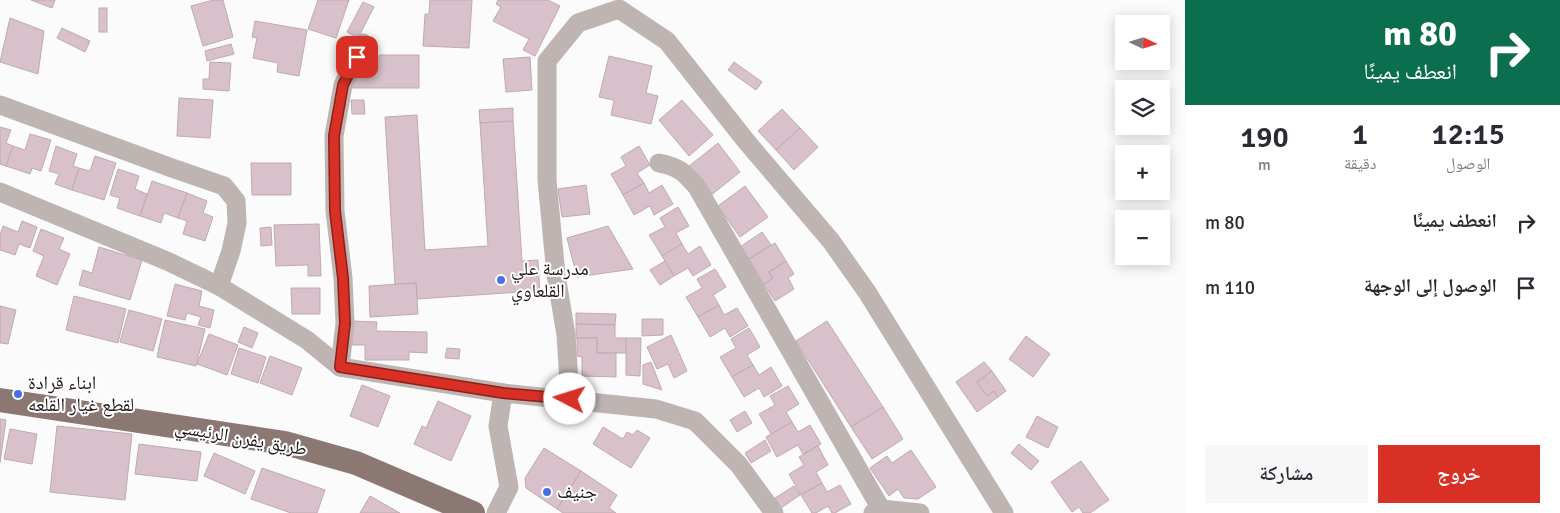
<!DOCTYPE html>
<html lang="ar">
<head>
<meta charset="utf-8">
<style>
	:root { --surface:#fff; --page:#f7f7f7; --text:#2b2b33; --muted:#7c7c81; --accent:#d93025 }
	body { margin:0; font-family:Signika,"Noto Naskh Arabic",sans-serif; background:var(--page); color:var(--text); direction:rtl; height:100vh; display:flex; flex-direction:column; font-size:19px; white-space:nowrap }
	* { box-sizing:border-box; margin:0 }
	p { font-size:16px; color:var(--muted) }
	.icon { flex:none; width:28px; height:28px; fill:none; stroke:currentColor; stroke-width:2; stroke-linecap:round; stroke-linejoin:round }
	.map { position:relative; flex:1; overflow:hidden; direction:ltr }
	.details { display:flex; flex-direction:column; background:var(--surface); width:375px }
	.details>* { flex:none }
	.top-card { background:#0b6e4f; color:#fff; overflow:hidden }
	.needle { width:32px; rotate:94deg }
	.buttons { position:absolute; left:1115px; top:15px; display:grid; gap:10px }
	.buttons a { display:grid; place-items:center; width:55px; height:55px; border-radius:0px; background:var(--surface); box-shadow:0 2px 12px #0003; font-size:25px }
	.pin { position:absolute; display:grid; place-items:center; width:42px; height:42px; color:#fff; margin:-21px; border-radius:10px; box-shadow:0 2px 8px #0006 }
	.me { position:absolute; width:55px; margin:-28px; rotate:275deg; stroke-linejoin:round; filter:drop-shadow(0 0 4px #0008) }
	.turn { display:flex; align-items:center; gap:18px; height:105px; padding:0 20px; font-size:22px }
	.turn .icon { width:65px; height:65px; stroke-width:2.5 }
	.turn b { display:block; font-size:35px; line-height:42px }
	.eta { display:flex; justify-content:space-evenly; align-items:center; height:85px; text-align:center }
	.eta b { font-size:30px; font-weight:600; line-height:35px }
	.cta { display:flex; gap:10px; margin-top:auto; padding:10px 20px }
	.cta a { flex:1; height:58px; border-radius:0px; background:var(--accent); color:#fff; font-size:20px; font-weight:600; line-height:58px; text-align:center }
	.cta a+a { background:var(--page); color:var(--text) }
	ul { padding:0; list-style:none }
	li { display:flex; align-items:center; gap:15px; height:65px; padding:0 20px }
	li div { flex:1 }
	li b { display:block; font-size:19px }
	li em { font-style:normal }
	main { display:flex; flex:1; min-height:0 }
	.map>svg:first-child { display:block }
	.building { fill:#d8c1ca; stroke:#c0aab2 }
	.lines { fill:none; stroke-linecap:round; stroke-linejoin:round }
	.minor { stroke:#beb4b1; stroke-width:19 }
	.major { stroke:#8b7873; stroke-width:24 }
	.route-casing { stroke:#8d1f18; stroke-width:12 }
	.route { stroke:#d93025; stroke-width:9 }
	.poi-dot { fill:#4b6fe2; stroke:#fff; stroke-width:2 }
	.labels { text-anchor:middle; dominant-baseline:central; stroke-width:4; stroke-linejoin:round; paint-order:stroke }
	.poi-label { font-size:19px; fill:#211819; stroke:#fff; text-anchor:start }
	.street-label { font-size:19px; fill:#211819; stroke:#fff }
</style>
</head>
<body>
<main>
<section class="details">
<div class="top-card">
<div class="turn"><svg class="icon" aria-label="right" viewBox="0 0 24 24"><path d="M7 20v-9h11M14 6l5 5-5 5"/></svg><div><b>80 m</b>انعطف يمينًا</div></div>
</div>
<div class="eta">
<div><b>12:15</b><p>الوصول</p></div>
<div><b>1</b><p>دقيقة</p></div>
<div><b>190</b><p>m</p></div>
</div>
<ul>
<li><svg class="icon" aria-label="right" viewBox="0 0 24 24"><path d="M7 20v-9h11M14 6l5 5-5 5"/></svg><div><b>انعطف يمينًا</b></div><em>80 m</em></li>
<li><svg class="icon" aria-label="arrive" viewBox="0 0 24 24"><path d="M6 21V4h12l-3 4 3 4H6"/></svg><div><b>الوصول إلى الوجهة</b></div><em>110 m</em></li>
</ul>
<div class="cta"><a>خروج</a><a>مشاركة</a></div>
</section>
<div class="map">
<svg width="1185" height="513" viewBox="0 0 1185 513">
	<rect width="100%" height="100%" fill="#fbfbfb"/>
	<g class="building">
		<path d="M31,0H55L52,8Z"/>
		<path d="M213,0H223L233,37L203,46L191,6Z"/>
		<path d="M318,0H349L336,38L308,29Z"/>
		<path d="M430,0H472L469,48L423,46L425,14H429Z"/>
		<path d="M498,0H548L560,6L535,56L523,50L529,39L493,21L501,7L496,4Z"/>
		<path d="M363,2L374,7L358,38L347,32Z"/>
		<rect x="99" y="8" width="8" height="24"/>
		<path d="M10,18L44,31L38,74L0,62Z"/>
		<path d="M255,21L307,30L299,76L277,72L278,63L253,58L257,38L252,37Z"/>
		<path d="M62,28L90,41L85,52L57,38Z"/>
		<path d="M231,44L234,54L207,61L205,51Z"/>
		<path d="M380,55H419V88H350L362,56L371,62Z"/>
		<path d="M609,56L652,66L646,93L658,96L651,124L611,115L614,100L599,97Z"/>
		<path d="M530,57L532,90L506,92L503,59Z"/>
		<path d="M210,62L231,63L229,91L203,89V79H209Z"/>
		<path d="M734,62L762,82L756,90L728,70Z"/>
		<path d="M179,98L213,100L210,138L177,136Z"/>
		<path d="M351,100H364L365,114H352Z"/>
		<path d="M682,100L713,135L689,156L659,120Z"/>
		<path d="M513,108V121L480,123L479,110Z"/>
		<path d="M782,109L800,128L776,150L758,131Z"/>
		<path d="M417,115L425,250L488,246L480,123L513,121L522,261L538,260L540,296L520,297V292L417,299L416,283L395,285L385,117Z"/>
		<path d="M0,127L11,130L6,143L13,146L6,166L0,164Z"/>
		<path d="M800,128L818,147L794,170L776,150Z"/>
		<path d="M30,134L51,140L41,171L32,168L30,174L6,166L13,146L25,150Z"/>
		<path d="M718,143L740,172L710,196L688,167Z"/>
		<path d="M56,146L77,154L73,166L79,168L72,190L55,184L59,174L49,171Z"/>
		<path d="M639,146L650,165L637,173L644,183L623,195L611,174L626,166L621,157Z"/>
		<path d="M95,156L116,163L104,200L72,190L79,168L90,171Z"/>
		<path d="M251,163H291V195H252Z"/>
		<path d="M118,169L139,176L135,189L147,194L140,216L117,208L120,198L110,195Z"/>
		<path d="M152,181L187,193L178,218L164,213L161,223L140,216Z"/>
		<path d="M644,183L649,193L662,185L673,204L654,215L650,206L634,215L623,195Z"/>
		<path d="M586,185L590,214L562,217L558,189Z"/>
		<path d="M745,186L768,217L740,237L718,206Z"/>
		<path d="M187,193L207,201L203,213L213,217L205,241L183,234L187,221L178,218Z"/>
		<path d="M678,207L689,226L676,233L682,244L662,256L649,235L665,227L660,218Z"/>
		<path d="M22,221L37,227L30,248L19,244L15,255L0,250V235L3,226L18,232Z"/>
		<path d="M319,224L321,276H308V265L276,266L274,225Z"/>
		<path d="M608,226L633,269L577,277L567,238Z"/>
		<path d="M271,227L272,245L261,246L260,228Z"/>
		<path d="M41,229L64,238L59,249L70,254L57,285L36,276L44,256L33,251Z"/>
		<path d="M762,232L771,245L749,259L740,247Z"/>
		<path d="M775,243L786,261L769,272L773,278L764,284L749,259Z"/>
		<path d="M682,244L688,254L700,246L711,265L693,276L688,268L674,276L662,256Z"/>
		<path d="M99,247L142,260L130,300L79,285L83,270L92,273Z"/>
		<path d="M665,261L674,276L660,285L650,270Z"/>
		<path d="M786,261L794,274L788,278L794,289L775,301L764,284L773,278L769,272Z"/>
		<path d="M715,269L726,287L713,295L719,305L698,317L686,297L702,288L697,279Z"/>
		<path d="M416,283L418,314L370,317L369,286Z"/>
		<path d="M175,284L202,291L199,306L214,310L210,328L198,325L201,317L187,313L185,320L167,316Z"/>
		<path d="M291,288H320V314H292Z"/>
		<path d="M74,296L126,309L118,343L66,330Z"/>
		<path d="M719,305L724,315L737,308L748,326L730,337L725,328L710,337L698,317Z"/>
		<path d="M0,306L16,310L8,344L0,343Z"/>
		<path d="M129,310L162,319L153,351L120,342Z"/>
		<path d="M576,313L616,314L615,325L576,324Z"/>
		<path d="M642,319H663V335L642,336Z"/>
		<path d="M165,320L205,329L196,366L157,357Z"/>
		<path d="M352,321L377,322L376,331L427,332V353L409,352V360H365V345H352Z"/>
		<path d="M827,321L883,407L851,427L796,341Z"/>
		<path d="M576,324L615,325V338H626V353H597V338H576Z"/>
		<path d="M244,327L258,333L252,348L238,342Z"/>
		<path d="M749,328L760,347L747,355L753,365L732,377L720,357L736,348L731,339Z"/>
		<path d="M209,334L238,345L227,375L197,364Z"/>
		<path d="M671,335L687,371L674,378L668,364L657,369L647,347Z"/>
		<path d="M1026,336L1050,354L1033,377L1009,359Z"/>
		<path d="M577,338H597V353H616V377L582,376V357L577,356Z"/>
		<path d="M626,338H641L640,376L626,375Z"/>
		<path d="M239,348L266,357L258,383L231,374Z"/>
		<path d="M447,348L460,349L459,359L445,358Z"/>
		<path d="M270,356L302,368L292,395L260,383Z"/>
		<path d="M651,362L662,390L643,384V365Z"/>
		<path d="M984,362L992,371L977,382L987,396L994,391L998,397L977,412L956,382Z"/>
		<path d="M753,365L759,375L771,367L782,386L764,397L759,388L744,397L732,377Z"/>
		<path d="M992,371L1006,391L998,397L994,391L987,396L977,382Z"/>
		<path d="M362,385L390,396L378,427L350,416Z"/>
		<path d="M788,386L799,404L786,412L792,422L771,434L759,414L775,405L770,396Z"/>
		<path d="M438,401L471,416L451,461L414,444L422,426L426,428Z"/>
		<path d="M883,407L903,439L872,459L851,427Z"/>
		<path d="M745,411L752,423L737,432L730,420Z"/>
		<path d="M1037,416L1058,427L1048,448L1026,437Z"/>
		<path d="M0,419L6,420L0,463Z"/>
		<path d="M792,422L798,432L810,425L821,444L803,454L798,445L777,457L766,437Z"/>
		<path d="M57,426L132,434L125,500L50,492Z"/>
		<path d="M603,427L623,439L627,432L633,435L637,430L650,438L631,468L593,444Z"/>
		<path d="M10,429L37,434L32,464L4,459Z"/>
		<path d="M765,440L771,451L751,463L745,453Z"/>
		<path d="M139,444L201,452L197,481L135,474Z"/>
		<path d="M1019,444L1039,461L1031,470L1011,453Z"/>
		<path d="M818,446L828,465L816,472L822,483L801,495L789,474L804,465L799,457Z"/>
		<path d="M544,448L581,471L557,509L526,488L525,478Z"/>
		<path d="M911,450L936,487L918,499L904,498L898,489L889,496L870,468L887,456L892,463Z"/>
		<path d="M214,453L255,471L245,494L204,476Z"/>
		<path d="M1081,461L1109,500L1090,513H1083L1079,507L1072,512L1051,482Z"/>
		<path d="M262,468L325,490L317,513H291L251,499Z"/>
		<path d="M581,471L617,495L609,508L616,513H563L557,509Z"/>
		<path d="M822,483L827,492L840,485L851,504L835,513H832L828,506L816,513H812L801,495Z"/>
		<path d="M794,486L800,495L781,508L775,498Z"/>
		<path d="M370,496L400,513H360Z"/>
	</g>
	<g class="lines">
		<g class="minor">
			<path d="M0,105L172,168L224,186L236,201L237,223L231,251L219,286"/>
			<path d="M659,163C679,167 684,172 697,187L881,509"/>
			<path d="M0,192L167,261L219,286L307,340L340,367L503,393L656,409L695,421L739,465L774,513"/>
			<path d="M340,367L345,323L343,278L335,211L334,136L343,85L363,43"/>
			<path d="M570,399L566,335L556,275L547,180V61L578,23L619,9L667,41L746,141L831,241L867,292L1004,513"/>
			<path d="M496,513L509,487L498,426L503,393"/>
			<path d="M873,513L881,509L920,513"/>
		</g>
		<path class="major" d="M0,400L285,443L356,463L473,513"/>
	</g>
	<g class="lines">
		<defs>
			<path id="route" d="M357,57L343,85L334,136L335,211L343,278L345,323L340,367L503,393L570,399"/>
		</defs>
		<use href="#route" class="route-casing"/>
		<use href="#route" class="route"/>
	</g>
	<g class="poi-dot">
		<circle cx="501" cy="280" r="5"/>
		<circle cx="18" cy="394" r="5"/>
		<circle cx="547" cy="492" r="5"/>
	</g>
	<g class="labels">
		<g class="poi-label">
			<text x="511" y="269">مدرسة علي<tspan x="511" dy="22">القلعاوي</tspan></text>
			<text x="28" y="383">ابناء قرادة<tspan x="28" dy="22">لقطع غيار القلعه</tspan></text>
			<text x="557" y="492">جنيف</text>
		</g>
		<g class="street-label">
			<text transform="translate(241 438) rotate(10)">طريق يفرن الرئيسي</text>
		</g>
	</g>
</svg>
<div class="buttons">
<a><svg class="needle" viewBox="-14 -14 28 28"><path d="M0-13l5 13h-10z" fill="#e53935"/><path d="M0 13l5-13h-10z" fill="#7c7c81"/></svg></a>
<a><svg class="icon" aria-label="layers" viewBox="0 0 24 24"><path d="M12 4l9 5-9 5-9-5zM3 14l9 5 9-5"/></svg></a>
<a>+</a>
<a>−</a>
</div>
<div class="pin" style="left:357px;top:57px;background:#d93025"><svg class="icon" aria-label="arrive" viewBox="0 0 24 24"><path d="M6 21V4h12l-3 4 3 4H6"/></svg></div>
<svg class="me" style="left:570px;top:399px" viewBox="-20 -20 40 40"><circle r="19" fill="#fff"/><path d="M0-13L10 11 0 6-10 11z" fill="#d93025"/></svg>
</div>
</main>
</body>
</html>
